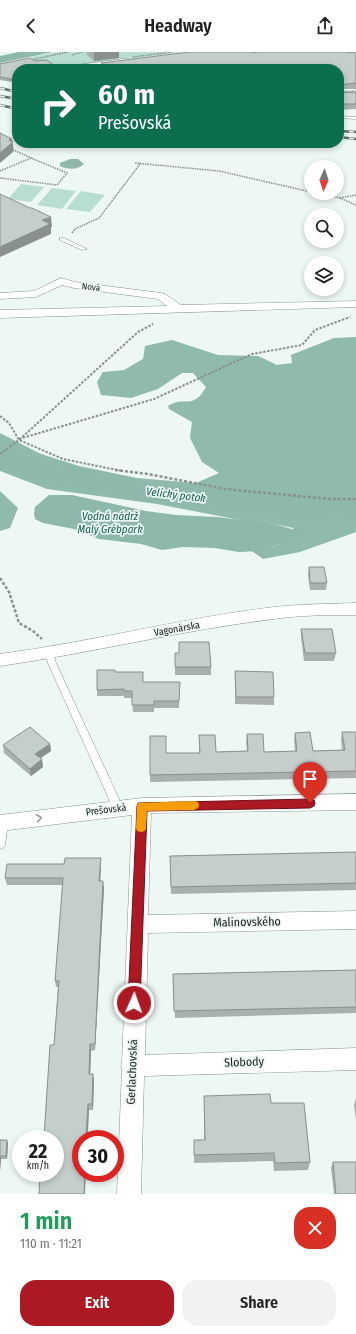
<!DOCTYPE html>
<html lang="en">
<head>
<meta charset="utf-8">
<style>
	:root { --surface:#fff; --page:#f2f2f2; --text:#202124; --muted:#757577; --accent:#ad1923 }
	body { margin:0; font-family:"Fira Sans Condensed",sans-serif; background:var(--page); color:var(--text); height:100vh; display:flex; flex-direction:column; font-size:15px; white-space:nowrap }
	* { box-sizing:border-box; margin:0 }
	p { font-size:13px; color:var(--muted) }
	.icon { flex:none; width:22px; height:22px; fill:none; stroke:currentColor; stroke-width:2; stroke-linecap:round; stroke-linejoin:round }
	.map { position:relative; height:1142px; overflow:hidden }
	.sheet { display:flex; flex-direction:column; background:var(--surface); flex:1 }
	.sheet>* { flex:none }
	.top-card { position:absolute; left:12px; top:12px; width:332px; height:84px; border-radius:16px; box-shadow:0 2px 6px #0003; background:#0b6e4f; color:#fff; overflow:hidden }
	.needle { width:26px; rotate:183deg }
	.fabs { position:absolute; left:304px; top:108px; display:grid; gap:8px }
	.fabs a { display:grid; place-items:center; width:40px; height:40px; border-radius:50%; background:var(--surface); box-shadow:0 2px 6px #0003; font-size:20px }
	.speed { position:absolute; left:12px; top:1078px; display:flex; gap:8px; font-size:20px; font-weight:700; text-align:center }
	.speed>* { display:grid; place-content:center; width:52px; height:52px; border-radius:50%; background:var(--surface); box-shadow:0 2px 6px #0003; line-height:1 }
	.speed small { font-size:10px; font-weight:400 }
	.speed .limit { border:6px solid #d22; background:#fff; color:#111 }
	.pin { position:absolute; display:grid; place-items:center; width:34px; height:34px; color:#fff; margin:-41px -17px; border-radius:50% 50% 50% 0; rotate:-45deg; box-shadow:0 0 4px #0007 }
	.pin .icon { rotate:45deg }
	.me { position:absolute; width:44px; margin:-22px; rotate:2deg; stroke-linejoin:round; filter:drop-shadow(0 0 3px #0008) }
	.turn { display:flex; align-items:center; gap:14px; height:84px; padding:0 20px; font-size:18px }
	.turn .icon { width:52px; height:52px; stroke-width:2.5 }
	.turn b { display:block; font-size:28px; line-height:34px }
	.round { display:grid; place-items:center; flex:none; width:42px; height:42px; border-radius:16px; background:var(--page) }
	.overview { display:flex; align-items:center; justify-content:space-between; height:68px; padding:0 20px }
	h1 { font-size:24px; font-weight:600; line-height:30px; color:#1e9e55 }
	.primary-button { display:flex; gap:8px; margin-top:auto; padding:8px 20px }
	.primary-button a { flex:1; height:46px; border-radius:16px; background:var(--accent); color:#fff; font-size:16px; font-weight:600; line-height:46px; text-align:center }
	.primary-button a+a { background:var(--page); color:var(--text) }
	header { display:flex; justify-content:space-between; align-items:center; height:52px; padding:0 20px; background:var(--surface); font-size:18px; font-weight:600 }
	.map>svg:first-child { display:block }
	.green { fill:#b8ded2 }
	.forest { fill:#90baae }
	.water { fill:#8eb8ab }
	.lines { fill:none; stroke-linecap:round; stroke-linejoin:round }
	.river { fill:#8eb8ab; fill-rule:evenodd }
	.lane-casing { stroke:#88928e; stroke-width:1 }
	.street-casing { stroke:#88928e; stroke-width:1 }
	.path-far2 { stroke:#8a918f; stroke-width:1.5; stroke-dasharray:1.5 1; stroke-linecap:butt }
	.path-far1 { stroke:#8a918f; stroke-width:2; stroke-dasharray:2.5 1.5; stroke-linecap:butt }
	.path { stroke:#8a918f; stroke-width:2.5; stroke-dasharray:3 2; stroke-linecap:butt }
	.lane { fill:#fff; fill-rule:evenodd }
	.street { fill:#fff; fill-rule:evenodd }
	.rail-casing { stroke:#666c6a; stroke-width:2.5 }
	.rail { stroke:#edf7f4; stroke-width:1.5; stroke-dasharray:5; stroke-linecap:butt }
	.wall { fill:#a9b1af }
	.shaded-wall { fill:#89908e }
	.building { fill:#c4cecb; stroke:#89908e }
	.oneway { stroke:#9b9c9c }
	.route { fill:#ad1923; stroke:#701017 }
	.slow { fill:#f59e0b }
	.labels { text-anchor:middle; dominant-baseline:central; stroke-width:3.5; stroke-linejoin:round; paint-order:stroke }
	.far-street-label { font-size:9px; fill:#202422; stroke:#edf7f4 }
	.street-label { font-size:10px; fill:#202422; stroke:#edf7f4 }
	.water-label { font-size:11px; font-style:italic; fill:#116251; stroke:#edf7f4 }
	.near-street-label { font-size:12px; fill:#202422; stroke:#edf7f4 }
</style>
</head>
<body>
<header><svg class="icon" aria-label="back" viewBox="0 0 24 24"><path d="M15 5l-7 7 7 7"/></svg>Headway<svg class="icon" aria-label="share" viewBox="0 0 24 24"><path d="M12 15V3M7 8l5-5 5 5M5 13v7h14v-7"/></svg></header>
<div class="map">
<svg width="356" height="1142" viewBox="0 0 356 1142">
	<rect width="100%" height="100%" fill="#edf7f4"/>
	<g class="green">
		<path d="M57,0H182L51,17H45L31,5Z"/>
		<path d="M21,132L44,135L31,150L8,147Z"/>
		<path d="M52,136L76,139L62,157L37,153Z"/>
		<path d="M81,139L105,143L90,160L66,157Z"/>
	</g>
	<g class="forest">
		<path d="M356,285V480L300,500L263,507L252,499C267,498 281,493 292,484L293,476L275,472L245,469L157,452L47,437L0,419V381L41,402L79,414L137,426L196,431L219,421L202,410L190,386L192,370L169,357L168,354C184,343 193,359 206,335L193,321H182L158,337L131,346L101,343L97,330L103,320L124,318L143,307L145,294L172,288L218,303L258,304L277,313L292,311L291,303L334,286Z"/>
		<path d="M0,439L18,456L10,476L0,479Z"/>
	</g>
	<g class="water">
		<path d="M19,0H53L0,11V4Z"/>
		<path d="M70,107H78L84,112C77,118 68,118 60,114V111Z"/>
		<path d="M0,398L36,411L28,419L0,410Z"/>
		<path d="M49,443H72L146,459L176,463L217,465L275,472L301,480V483L297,485L292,484L285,490L261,499L239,500L215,496L183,495L162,498L141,492L99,487L74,477L43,471L35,467L34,462L35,455Z"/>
	</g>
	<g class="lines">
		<path class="river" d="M0,395L39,410L149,432L221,439L356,447V467L221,459L149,450L31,426L0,415Z"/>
		<defs>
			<g id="lane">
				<path d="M339,64L356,65V67L339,66Z"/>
				<path d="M60,186H64L87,197L82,198L60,188Z"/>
				<path d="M49,598L53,601L56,611L119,747L121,757L119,760L116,761L113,760L109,747L48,611L45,601Z"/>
				<path d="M3,767L6,768L8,771L5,793L3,796L0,797V768Z"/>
			</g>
			<g id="street">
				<path d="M123,7H126V11L81,17H58L62,15Z"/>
				<path d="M61,226L75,230L161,241L165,242L181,253L356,249V255L0,266V258L167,254L158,247L74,236L62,233L36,245L0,247V241L34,239Z"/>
				<path d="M356,551V563C329,563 301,563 274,567C182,578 92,601 0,614V602C92,590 182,566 274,555C301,552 329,552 356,551Z"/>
				<path d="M356,742V758L151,761L148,863L356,859V877L148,881L145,1003L356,996V1018L144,1024L141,1142H117L122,1017L121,1014L122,1011L132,763L0,779V763L142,746Z"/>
			</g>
		</defs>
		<use href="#lane" class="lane-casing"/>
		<use href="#street" class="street-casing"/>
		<g class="path-far2">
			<path d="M72,3L83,0"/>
			<path d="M133,5L172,0"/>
			<path d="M30,8L68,0"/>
			<path d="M339,40L356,39"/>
			<path d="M135,111L219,119L311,140"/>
			<path d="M0,119L31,106L14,98"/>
			<path d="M0,126L57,133L67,121L31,106"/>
			<path d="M317,141L340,146L356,153"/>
			<path d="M340,146L356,143"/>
			<path d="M72,181L75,177L99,166L140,112"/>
		</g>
		<g class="path-far1">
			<path d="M0,364L9,371L19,388L63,407L122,419"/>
			<path d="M19,387L154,347L252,302L302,293L315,278L350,265"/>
			<path d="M0,402L19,388L138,280L153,272"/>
		</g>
		<g class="path">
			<path d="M115,418L148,422L225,437L330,447H356"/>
			<path d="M0,526L9,540L19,571L33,579L42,587"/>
		</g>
		<use href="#lane" class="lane"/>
		<use href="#street" class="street"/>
		<defs>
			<g id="rail">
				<path d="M0,36L17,40"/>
				<path d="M0,44L17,47"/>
				<path d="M0,53L17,57"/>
				<path d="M339,79L356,80"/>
				<path d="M339,85L356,87"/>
			</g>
		</defs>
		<use href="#rail" class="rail-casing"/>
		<use href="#rail" class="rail"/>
	</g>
	<g class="wall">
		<path d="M87,0H119V6L94,9L87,3Z"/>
		<path d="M356,0V37H339V17H102L101,16V11L253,1H347Z"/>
		<path d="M35,9L17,17V31L0,28V12Z"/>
		<path d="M356,40V57L339,58V41H340Z"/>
		<path d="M309,515L327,531L326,538H310L308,523Z"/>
		<path d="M301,577L336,601L334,609H304L301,585Z"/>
		<path d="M175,601L211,615V623H175Z"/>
		<path d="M235,619L274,645V653L235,652Z"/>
		<path d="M115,620L143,630H180L179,656H154V660H133L132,646H124V644H97V638Z"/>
		<path d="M342,680H356V726L150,730V684L166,701H199V683L216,700L247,699L246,690L247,682L264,700L295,699L294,688L295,681L313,699L342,698L341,688Z"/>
		<path d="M50,692L51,699L41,706L43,715L31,724L4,701L3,693Z"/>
		<path d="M356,800V838L171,842L170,804Z"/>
		<path d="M101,813L100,829L104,836L95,998L91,999L90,1022L94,1028L93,1058H89L88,1084H90V1087H81V1121H90V1122L86,1123L85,1142H39L55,1121V1087H44V1085L54,993L58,935H56L55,929L63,833H7L5,826Z"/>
		<path d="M356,918V961L175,966L173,922Z"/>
		<path d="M204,1044L271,1051L310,1110L308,1118L274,1119L273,1109L194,1111V1088H204Z"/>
		<path d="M356,1046V1068L354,1053Z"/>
		<path d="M0,1088L8,1091L7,1107H1L0,1119Z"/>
		<path d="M333,1110L356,1142H334L331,1116Z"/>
	</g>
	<g class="shaded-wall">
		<path d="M94,0H119V6L94,9Z"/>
		<path d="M12,87L14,99L0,111V101L9,88Z"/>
		<path d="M51,165L52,175H51V182L0,205V195L42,168Z"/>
		<path d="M50,692L51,699L36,709L35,702Z"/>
		<path d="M42,707L43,715L31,724L30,717Z"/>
		<path d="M101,806V813L100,836L99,829Z"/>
		<path d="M103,829L104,836L95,998V992Z"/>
		<path d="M90,992L91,999L90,1028L89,1022Z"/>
		<path d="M93,1022L94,1028L93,1058L92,1052Z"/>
		<path d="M88,1052L89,1058L87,1087L86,1084Z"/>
		<path d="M7,1088L8,1091L7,1107L6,1104Z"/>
		<path d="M0,1104L1,1107L0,1119Z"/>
		<path d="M85,1121V1142H84Z"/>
	</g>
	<g class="building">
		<path d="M189,0H253V1L258,0H346L347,1L356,0V31L339,33V17H108L101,11Z"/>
		<path d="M30,6L35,9L46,8L61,17H17V28L0,25V12Z"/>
		<path d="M356,40V52H339V41H340Z"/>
		<path d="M0,81L12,87L9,88L13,90L0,101Z"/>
		<path d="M0,142L30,156H32L51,165L42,168L50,172L0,195Z"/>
		<path d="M309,515H324L327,531H310Z"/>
		<path d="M301,577H332L336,601H305Z"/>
		<path d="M179,590H209L211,615H175V601H179Z"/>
		<path d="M97,618H115V620H143V630H180L179,649H154V653H132V639H124V637L97,638Z"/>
		<path d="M235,619L273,620L274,645H236Z"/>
		<path d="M30,675L50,692L35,702L42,707L30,717L3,693Z"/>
		<path d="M310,680L313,699L345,698L342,680H356V719L150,723V684H166V701H200L199,683H215L216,700L248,699L247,682H263L264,700L297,699L295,681Z"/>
		<path d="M356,800V831L171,835L170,804Z"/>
		<path d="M65,806H101L99,829H103L95,992H90L89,1022H93L92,1052H88L86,1084H90V1087H81V1121H85L84,1142H39L40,1121H55V1087H47L48,1085H44L50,993H54L59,929H55L63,826H5L7,812H64Z"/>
		<path d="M356,918V955L174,959L173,922Z"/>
		<path d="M270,1042L271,1051H304L310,1110L275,1111L274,1101L194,1103V1088H205L204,1044Z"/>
		<path d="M0,1088H7L6,1104H0V1108Z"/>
		<path d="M333,1110H356V1142H336Z"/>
	</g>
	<defs><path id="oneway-chevron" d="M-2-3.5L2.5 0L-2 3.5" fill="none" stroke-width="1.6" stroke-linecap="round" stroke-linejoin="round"/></defs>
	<use class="oneway" href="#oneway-chevron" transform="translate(39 766) rotate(-7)"/>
	<path class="route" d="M310,747L314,748L315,751L314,754L310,756L147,759L140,951L139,955L134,956L130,955L128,951L137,754L138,751Z"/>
	<path class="slow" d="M194,749L198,750L199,753L198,756L194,758L147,759L146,776L145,779L141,780L137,779L136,776L137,754L138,751Z"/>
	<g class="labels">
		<g class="far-street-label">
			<text transform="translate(91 235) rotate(6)">Nová</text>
		</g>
		<g class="street-label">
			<text transform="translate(177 577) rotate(-10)">Vagonárska</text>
			<text transform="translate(106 758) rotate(-7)">Prešovská</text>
		</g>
		<g class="water-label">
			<text transform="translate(176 443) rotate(7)">Velický potok</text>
			<text x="110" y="464">Vodná nádrž<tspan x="110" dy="13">Malý Grébpark</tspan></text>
		</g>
		<g class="near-street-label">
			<text transform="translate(247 870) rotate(-1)">Malinovského</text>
			<text transform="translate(244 1010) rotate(-2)">Slobody</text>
			<text transform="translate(132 1020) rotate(-88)">Gerlachovská</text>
		</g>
	</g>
</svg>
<div class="fabs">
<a><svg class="needle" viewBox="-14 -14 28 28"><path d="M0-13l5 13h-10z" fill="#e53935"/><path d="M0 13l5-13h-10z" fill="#757577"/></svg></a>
<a><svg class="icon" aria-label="search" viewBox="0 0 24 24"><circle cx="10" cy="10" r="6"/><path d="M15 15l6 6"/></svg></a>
<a><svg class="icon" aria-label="layers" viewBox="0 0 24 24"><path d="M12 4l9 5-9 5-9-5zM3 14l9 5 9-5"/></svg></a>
</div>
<div class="speed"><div>22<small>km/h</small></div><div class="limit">30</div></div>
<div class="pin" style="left:310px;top:751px;background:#d93025"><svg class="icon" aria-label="arrive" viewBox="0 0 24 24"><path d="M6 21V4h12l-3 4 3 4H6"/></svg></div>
<svg class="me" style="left:134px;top:951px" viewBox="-20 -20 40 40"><circle r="17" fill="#ad1923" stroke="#fff" stroke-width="3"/><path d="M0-11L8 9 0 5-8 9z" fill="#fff"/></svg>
<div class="top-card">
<div class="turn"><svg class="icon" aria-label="right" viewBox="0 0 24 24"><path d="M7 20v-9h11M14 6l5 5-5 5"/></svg><div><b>60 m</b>Prešovská</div></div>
</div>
</div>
<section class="sheet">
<div class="overview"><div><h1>1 min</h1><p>110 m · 11:21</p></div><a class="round" style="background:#d93025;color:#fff"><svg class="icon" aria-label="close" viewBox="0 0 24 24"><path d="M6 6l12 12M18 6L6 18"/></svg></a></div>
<div class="primary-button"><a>Exit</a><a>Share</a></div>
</section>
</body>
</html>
